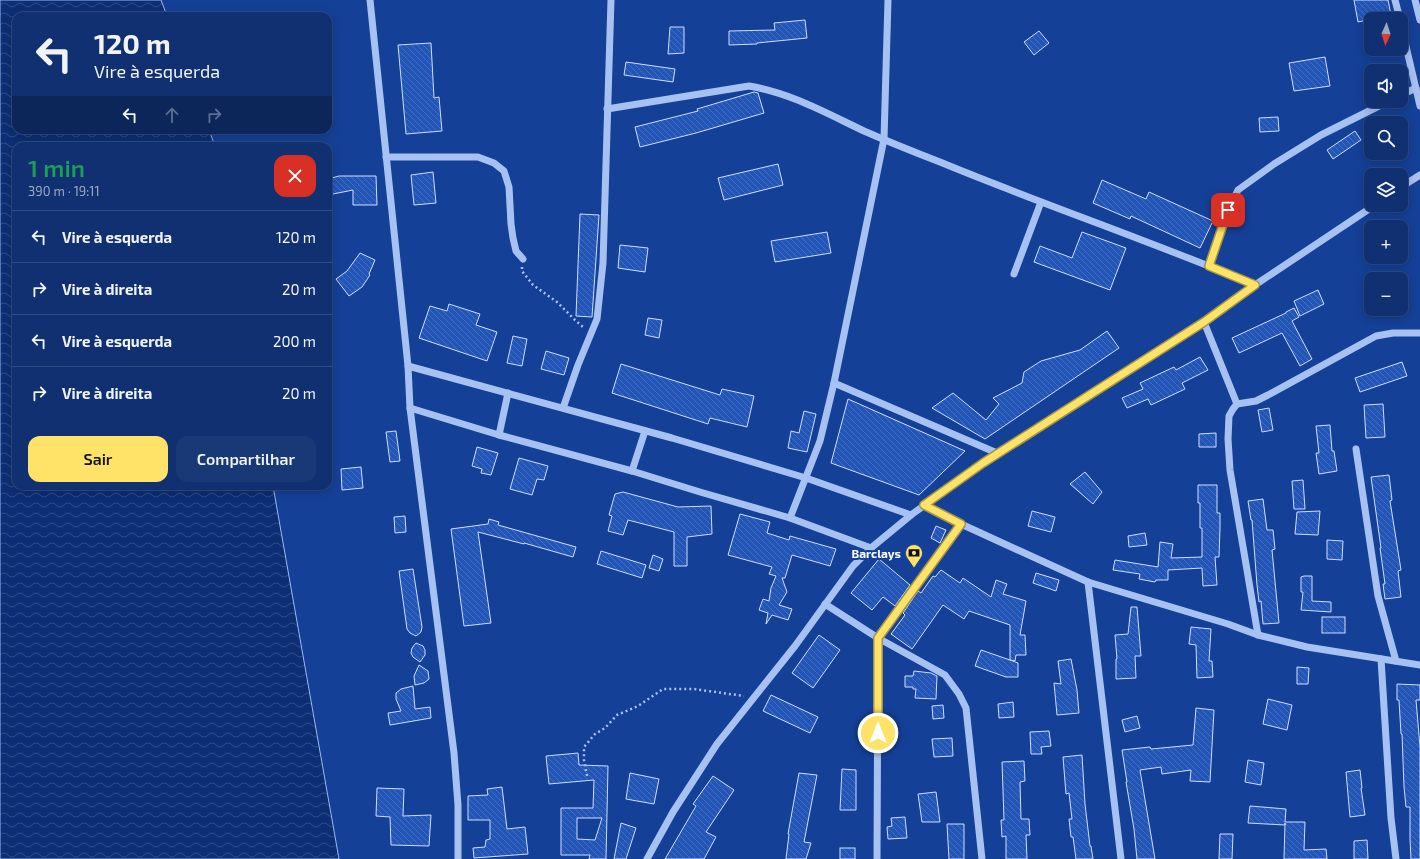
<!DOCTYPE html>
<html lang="pt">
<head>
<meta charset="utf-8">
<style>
	:root { --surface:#103071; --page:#193876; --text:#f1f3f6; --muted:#9ca9c3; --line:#304b84; --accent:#ffe368 }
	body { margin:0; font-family:"Exo 2",sans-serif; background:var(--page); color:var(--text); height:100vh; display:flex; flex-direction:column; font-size:15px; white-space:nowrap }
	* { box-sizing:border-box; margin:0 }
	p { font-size:13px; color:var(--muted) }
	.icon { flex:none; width:22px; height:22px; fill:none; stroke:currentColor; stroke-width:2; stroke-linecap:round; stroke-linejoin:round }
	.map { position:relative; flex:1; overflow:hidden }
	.panel { position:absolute; left:12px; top:142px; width:320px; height:348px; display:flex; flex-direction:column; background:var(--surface); border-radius:12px; box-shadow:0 2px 10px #0003,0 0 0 1px var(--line) }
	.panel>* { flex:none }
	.guide { position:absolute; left:12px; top:12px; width:320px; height:122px; border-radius:12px; box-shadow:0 2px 10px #0003,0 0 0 1px var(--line); background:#103071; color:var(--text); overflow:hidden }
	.needle { width:26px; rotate:183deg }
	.buttons { position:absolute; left:1364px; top:12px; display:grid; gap:8px }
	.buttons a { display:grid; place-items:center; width:44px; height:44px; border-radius:8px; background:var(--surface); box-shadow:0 2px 10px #0003,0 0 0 1px var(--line); font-size:20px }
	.pin { position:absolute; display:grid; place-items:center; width:34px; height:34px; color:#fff; margin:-17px; border-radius:8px; box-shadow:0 2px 6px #0006 }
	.me { position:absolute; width:44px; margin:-22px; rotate:0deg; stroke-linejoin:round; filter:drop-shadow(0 0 3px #0008) }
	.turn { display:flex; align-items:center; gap:14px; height:84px; padding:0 16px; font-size:18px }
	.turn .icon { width:52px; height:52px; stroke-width:2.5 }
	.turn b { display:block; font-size:28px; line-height:34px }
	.lanes { display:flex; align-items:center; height:38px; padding:0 16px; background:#0003; justify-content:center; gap:20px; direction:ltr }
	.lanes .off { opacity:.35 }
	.round { display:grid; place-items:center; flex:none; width:42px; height:42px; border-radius:12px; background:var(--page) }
	.head { display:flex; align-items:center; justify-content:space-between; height:68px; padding:0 16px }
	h1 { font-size:24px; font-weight:600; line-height:30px; color:#1e9e55 }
	.cta { display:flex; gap:8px; margin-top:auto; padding:8px 16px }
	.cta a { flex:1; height:46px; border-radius:12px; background:var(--accent); color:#111; font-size:16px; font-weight:600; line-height:46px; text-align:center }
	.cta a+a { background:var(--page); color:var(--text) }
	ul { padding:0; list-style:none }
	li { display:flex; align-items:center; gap:12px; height:52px; padding:0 16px; border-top:1px solid var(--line) }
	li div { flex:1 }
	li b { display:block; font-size:15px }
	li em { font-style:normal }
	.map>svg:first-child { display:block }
	.water { fill:url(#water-waves); stroke:#99baf5 }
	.building { fill:url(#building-back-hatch); stroke:#cedefd; fill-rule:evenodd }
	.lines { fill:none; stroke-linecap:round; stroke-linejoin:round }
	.path { stroke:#a7c1f2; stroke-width:2.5; stroke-dasharray:2 3; stroke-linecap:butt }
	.minor { stroke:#a7c1f2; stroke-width:7 }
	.route-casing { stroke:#a69444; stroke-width:10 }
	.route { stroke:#ffe368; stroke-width:7 }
	.labels { text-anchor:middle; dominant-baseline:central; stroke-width:4; stroke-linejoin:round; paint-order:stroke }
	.poi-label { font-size:12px; font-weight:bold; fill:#fff; stroke:#154097; text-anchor:end }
</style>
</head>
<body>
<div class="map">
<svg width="1420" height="859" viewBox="0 0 1420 859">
	<defs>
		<pattern id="water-waves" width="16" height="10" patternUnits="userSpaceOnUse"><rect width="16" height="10" fill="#0d2e74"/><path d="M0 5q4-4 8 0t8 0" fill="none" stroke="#314d89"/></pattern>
		<pattern id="building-back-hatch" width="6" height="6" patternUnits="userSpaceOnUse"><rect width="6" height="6" fill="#2355b6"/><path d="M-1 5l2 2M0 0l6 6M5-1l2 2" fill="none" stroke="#446ec1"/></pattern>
	</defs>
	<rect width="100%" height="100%" fill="#154097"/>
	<path class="water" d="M0,0H161L167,16H16V130H209L215,146H16V486H273L339,859H0Z"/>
	<g class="building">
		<path d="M1354,0H1388L1391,15L1358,22Z"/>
		<path d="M805,20L807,38L757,43V44L729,45V31L775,30L774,23Z"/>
		<path d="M670,27H684V53L668,54Z"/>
		<path d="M1039,31L1049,43L1034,55L1024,42Z"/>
		<path d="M431,43L434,98L439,97L442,131L406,134L398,45Z"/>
		<path d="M1325,57L1330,86L1294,91L1289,63Z"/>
		<path d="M626,62L675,69L673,82L624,75Z"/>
		<path d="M754,92L758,93L764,113L696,133L640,147L635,127L698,111L697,109Z"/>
		<path d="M1278,117L1279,131L1260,132L1259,118Z"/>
		<path d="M1355,131L1361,140L1333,159L1327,150Z"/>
		<path d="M778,164L783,185L724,200L718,178Z"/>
		<path d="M433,172L436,203L414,205L411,175Z"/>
		<path d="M339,176H376L377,205H353V190L328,195V179Z"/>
		<path d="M1102,180L1146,199L1149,192L1213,221L1200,248L1131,216L1130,219L1093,203Z"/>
		<path d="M580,214L599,215L592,317L576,316Z"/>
		<path d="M827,232L831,253L775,262L771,241Z"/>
		<path d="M1082,232L1126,248L1110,290L1034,262L1040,246L1072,258Z"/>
		<path d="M620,245L648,248L645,272L618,268Z"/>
		<path d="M360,253L375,260L369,274L370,275L362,287L349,296L336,279L347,271Z"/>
		<path d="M1318,290L1324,304L1300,316L1294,301Z"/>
		<path d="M449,304L480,314L476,325L497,332L487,361L419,338L430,306L447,311Z"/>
		<path d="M1294,308L1299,317L1292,321L1312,359L1300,366L1282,333L1239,353L1232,338L1286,313V312Z"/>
		<path d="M648,318L662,320L659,338L645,335Z"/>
		<path d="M1107,331L1119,348L985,439L932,408L953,393L986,420L999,404L993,398L1022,383L1024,372L1041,361L1080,350Z"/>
		<path d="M513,336L527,339L522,366L507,363Z"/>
		<path d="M546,351L569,358L564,375L541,369Z"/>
		<path d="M1200,357L1208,370L1182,383L1185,389L1151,405L1148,399L1127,408L1122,398L1143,389L1140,383L1174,367L1176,370Z"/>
		<path d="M1402,362L1407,376L1360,392L1355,378Z"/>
		<path d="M621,364L720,395L722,389L754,396L747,427L710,418L708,424L612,393Z"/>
		<path d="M848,399L965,451L919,495L831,463Z"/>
		<path d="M1383,404L1385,437L1366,438L1364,405Z"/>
		<path d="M1269,408L1273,430L1262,432L1258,410Z"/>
		<path d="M804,411L816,414L807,452L788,448L791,431L799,433Z"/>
		<path d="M1330,425L1332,451H1334L1337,471L1319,474L1316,453H1319L1316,426Z"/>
		<path d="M396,431L400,461L390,462L386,432Z"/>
		<path d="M1216,433V447H1199V434Z"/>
		<path d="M477,447L498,453L491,475L481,473L482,469L472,466Z"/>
		<path d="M519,458L548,466L544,480L537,479L532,495L510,489Z"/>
		<path d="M361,467L363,488L342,490L341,469Z"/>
		<path d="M1085,472L1102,492L1093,504L1070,484Z"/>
		<path d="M1389,475L1392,500L1390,501L1401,570L1398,571L1401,597L1385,599L1383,584H1385L1380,548H1381L1371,477Z"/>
		<path d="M1303,480L1305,509H1294L1292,481Z"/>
		<path d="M1198,485H1217V513H1220V528L1219,557H1215L1217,585L1203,586L1202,568L1168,570V580H1156L1155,582L1139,579L1140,574L1113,570L1115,560L1158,567L1160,542L1173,544L1171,558L1202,557V528H1200V503H1198Z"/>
		<path d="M623,492L678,507L711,506L712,534L687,537V566H674V532L628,520L623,535L608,531L612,516L609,515L615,494Z"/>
		<path d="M1263,499L1267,530H1273L1275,549L1272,550L1279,623L1263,624L1261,601L1259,602L1257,585L1252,520H1251L1248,501Z"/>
		<path d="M1032,511L1055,517L1051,532L1028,526Z"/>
		<path d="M1320,511L1318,535L1295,534L1297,512Z"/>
		<path d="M740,514L770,522L767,533L789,540L790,536L836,549L830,566L792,555L785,578H782L787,592L779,605L792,609L788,620L772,615L766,624L768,613L759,610L763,599L769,601L771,588L776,576L769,574L772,567L728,555Z"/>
		<path d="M405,516L406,532L395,533L394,517Z"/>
		<path d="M489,519L499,522L498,525L576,547L573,557L524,543V544L478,532L491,623L464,626L451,529L488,524Z"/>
		<path d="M936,526L946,530L940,543L931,538Z"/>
		<path d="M1145,533L1147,545L1129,547L1128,536Z"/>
		<path d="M1327,540L1343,541L1342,560L1327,559Z"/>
		<path d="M601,551L646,565L642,578L597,564Z"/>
		<path d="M653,555L663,559L659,571L649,568Z"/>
		<path d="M879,559L910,585L895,606L883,597L872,610L851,593Z"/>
		<path d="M413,569L422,627L421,632L416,636L410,633L407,629L399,571Z"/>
		<path d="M941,570L960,583L963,578L991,597L996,580L1007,584L1003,594L1026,601L1020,635H1025L1026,655H1016L1015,661L1010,660L1018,663V677H1006L975,666L981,650L1010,660V625L969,611L964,619L943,605L912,649L891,634L905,615L903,613L918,591L921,593L933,576L935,577Z"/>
		<path d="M1036,573L1059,580L1056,591L1033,583Z"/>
		<path d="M1304,576H1312V601L1331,602V612L1301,610L1303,592H1301V577Z"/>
		<path d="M1131,607H1137L1141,656H1135L1136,678L1116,679V659H1117L1115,635L1128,634Z"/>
		<rect x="1322" y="617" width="23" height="16"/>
		<path d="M1191,627L1211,629L1209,661H1212L1213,677L1197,678L1196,645L1189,644Z"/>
		<path d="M819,635L840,650L813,688L792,673Z"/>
		<path d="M416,643L423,646L425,650V655L420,662L413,657L411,653L412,648Z"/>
		<path d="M1071,659L1077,690L1079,713L1057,715L1054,683L1061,684L1058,661Z"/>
		<path d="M419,665L428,671L429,679L424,683L415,685L414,676Z"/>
		<path d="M1297,667L1309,668L1308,684H1297Z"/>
		<path d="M914,671L931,673L937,676L936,699L915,698L916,689H913V687H905V676H913Z"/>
		<path d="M1397,684L1420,685V700H1416L1420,747V859H1411L1410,839V807H1406L1404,787L1402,734H1401L1399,700H1397Z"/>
		<path d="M413,686L415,709L430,707L431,718L390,725L388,713L401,711L396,699V693L401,689Z"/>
		<path d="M771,695L818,717L810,733L763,711Z"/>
		<path d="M1268,699L1292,705L1287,730L1263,724Z"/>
		<path d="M1013,702L1014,717L999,718L998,704Z"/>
		<path d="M943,705L944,718L933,719L932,706Z"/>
		<path d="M1196,708L1214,710L1210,782L1190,781L1191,770L1162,774L1161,767L1140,770L1155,859H1137L1134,829L1126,782H1127L1122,750L1150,747L1151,749L1193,745Z"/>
		<path d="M1137,716L1140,728L1125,732L1122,720Z"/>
		<path d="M1049,731L1051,746L1041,747L1042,754H1031L1030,732Z"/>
		<path d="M952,738L953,756L934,757L932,739Z"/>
		<path d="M578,753L579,765L608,766L606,859H589L590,855H561V808H593L594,780L549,784L546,756ZM577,818H602L595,840L577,839Z"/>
		<path d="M1082,755L1085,804L1090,846H1091L1093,859H1076L1073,837H1071L1069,819H1072L1069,793L1066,794L1063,757Z"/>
		<path d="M1248,760L1264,763L1261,785L1245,782Z"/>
		<path d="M1024,761L1025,781L1020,782L1021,819H1029L1030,835H1026L1027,859H1006V836L1002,837L1001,820H1004L1002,762Z"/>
		<path d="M842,769L856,770V810H840Z"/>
		<path d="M1360,770L1362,788H1361L1365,815L1350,817L1346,772Z"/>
		<path d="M630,773L659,779L654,804L626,799Z"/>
		<path d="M799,773L817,775L804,842L811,843L806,859H786L789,834H788Z"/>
		<path d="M713,776L734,790L706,832L716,837L704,859H665L696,806L693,804Z"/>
		<path d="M502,787L507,829L525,827L528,854L474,858L473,848L485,847L486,840L490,839V820H468V796L488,795L487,789Z"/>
		<path d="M377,788L404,789L403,816L431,815L429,846L391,845L390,817L376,816Z"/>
		<path d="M936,792L940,822H922L918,794Z"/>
		<path d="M1250,806L1286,809L1285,822H1305L1304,850L1326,849L1327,859H1284L1285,823V825L1248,823Z"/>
		<path d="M905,817L907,838L888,839L887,827L892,826L891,818Z"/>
		<path d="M621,823L636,828L626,859H614Z"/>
		<path d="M947,824H964V859H949Z"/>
		<path d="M1220,834H1233L1232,859H1219Z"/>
		<path d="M1367,840L1368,859H1354V841Z"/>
		<rect x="840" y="848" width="15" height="11"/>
	</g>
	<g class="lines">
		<g class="path">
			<path d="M522,267V271L533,285L557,302L575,320L583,327"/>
			<path d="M587,776L584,760V747L595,734L605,728L617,715L638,706L663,689H694L744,696"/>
		</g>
		<g class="minor">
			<path d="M370,0L408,366L410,408L454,753L458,805V859"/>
			<path d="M1395,0L1400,19"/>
			<path d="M1415,0L1420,20"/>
			<path d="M1401,25L1420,106"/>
			<path d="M1401,95L1416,88"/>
			<path d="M607,109L749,86C791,93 826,113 864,131C889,142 914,152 940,162C1044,205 1151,241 1255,285"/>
			<path d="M386,157H478L494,163L504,171L509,187L511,224L513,238L516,251L523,259"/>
			<path d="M1401,187L1420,175"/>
			<path d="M1209,266L1228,210L1238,190L1274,164L1321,135L1389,101"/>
			<path d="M1014,274L1041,202"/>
			<path d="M1204,322L1237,404"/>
			<path d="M408,366L672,438L806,478L911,515"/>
			<path d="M834,383L997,453"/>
			<path d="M410,408L499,435L632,471L700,492L790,518L871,548"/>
			<path d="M563,408L578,365L597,319L603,263L611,0"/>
			<path d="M499,435L508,393"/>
			<path d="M1356,449L1378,596L1396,661"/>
			<path d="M632,471L645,431"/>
			<path d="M924,505L961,524L1088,582L1228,624L1258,635L1307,647L1420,665"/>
			<path d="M790,518L820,441L834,383L884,139L888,0"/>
			<path d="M1088,582L1121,859"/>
			<path d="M825,604L878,638L945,675L959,694L966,708L982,859"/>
			<path d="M1258,635L1230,470L1228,439L1229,416L1233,409L1237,404L1256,401L1268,395L1376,336L1393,333H1420"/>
			<path d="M1381,659L1391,818L1396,859"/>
			<path d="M647,859L673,812L717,744L795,646L853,566L871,548L911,515L983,463L1204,322L1255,285L1375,205"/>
			<path d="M877,859L878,638L961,524"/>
		</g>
	</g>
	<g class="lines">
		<defs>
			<path id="route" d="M878,733V638L961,524L924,505L983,463L1204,322L1255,285L1209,266L1228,210"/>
		</defs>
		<use href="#route" class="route-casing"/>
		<use href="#route" class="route"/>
	</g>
	<defs>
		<symbol id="bank-pin" viewBox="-11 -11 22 30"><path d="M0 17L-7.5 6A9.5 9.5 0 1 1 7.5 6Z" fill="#ffe368" stroke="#154097"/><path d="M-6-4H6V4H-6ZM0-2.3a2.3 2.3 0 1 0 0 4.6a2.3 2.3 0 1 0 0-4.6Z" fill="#111"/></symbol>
	</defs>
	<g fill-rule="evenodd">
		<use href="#bank-pin" x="904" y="543" width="20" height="27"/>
	</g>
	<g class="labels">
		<g class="poi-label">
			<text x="901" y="553">Barclays</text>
		</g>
	</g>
</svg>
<div class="buttons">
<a><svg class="needle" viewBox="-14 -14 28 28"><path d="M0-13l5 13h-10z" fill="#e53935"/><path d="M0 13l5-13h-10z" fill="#9ca9c3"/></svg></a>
<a><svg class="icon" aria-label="sound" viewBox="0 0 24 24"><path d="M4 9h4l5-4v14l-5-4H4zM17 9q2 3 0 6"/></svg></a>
<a><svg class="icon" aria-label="search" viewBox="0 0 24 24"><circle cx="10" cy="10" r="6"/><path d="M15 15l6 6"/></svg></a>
<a><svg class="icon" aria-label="layers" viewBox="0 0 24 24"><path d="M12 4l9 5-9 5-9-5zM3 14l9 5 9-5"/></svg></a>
<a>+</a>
<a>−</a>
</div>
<div class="pin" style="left:1228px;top:210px;background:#d93025"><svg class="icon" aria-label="arrive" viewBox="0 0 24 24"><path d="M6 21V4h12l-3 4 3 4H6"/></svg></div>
<svg class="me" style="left:878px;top:733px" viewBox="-20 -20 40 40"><circle r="17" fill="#ffe368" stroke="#fff" stroke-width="3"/><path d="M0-11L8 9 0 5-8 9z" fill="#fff"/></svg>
<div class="guide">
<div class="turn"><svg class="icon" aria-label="left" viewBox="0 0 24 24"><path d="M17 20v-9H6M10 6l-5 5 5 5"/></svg><div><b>120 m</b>Vire à esquerda</div></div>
<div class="lanes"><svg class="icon" aria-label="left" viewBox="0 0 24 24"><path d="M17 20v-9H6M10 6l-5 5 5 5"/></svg><svg class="icon off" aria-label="ahead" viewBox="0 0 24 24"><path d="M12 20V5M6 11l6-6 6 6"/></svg><svg class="icon off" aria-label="right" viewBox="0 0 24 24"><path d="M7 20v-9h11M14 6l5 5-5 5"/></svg></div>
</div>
<section class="panel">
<div class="head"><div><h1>1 min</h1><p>390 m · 19:11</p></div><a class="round" style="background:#d93025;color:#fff"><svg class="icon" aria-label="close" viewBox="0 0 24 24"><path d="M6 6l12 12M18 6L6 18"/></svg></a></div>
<ul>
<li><svg class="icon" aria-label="left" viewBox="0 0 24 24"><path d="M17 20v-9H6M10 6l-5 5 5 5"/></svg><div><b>Vire à esquerda</b></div><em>120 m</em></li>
<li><svg class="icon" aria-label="right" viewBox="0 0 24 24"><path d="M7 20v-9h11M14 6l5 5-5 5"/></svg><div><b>Vire à direita</b></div><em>20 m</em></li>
<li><svg class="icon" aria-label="left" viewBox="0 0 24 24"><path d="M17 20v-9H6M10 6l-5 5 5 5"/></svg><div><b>Vire à esquerda</b></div><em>200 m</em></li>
<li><svg class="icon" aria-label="right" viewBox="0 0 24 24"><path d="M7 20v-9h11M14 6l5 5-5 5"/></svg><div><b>Vire à direita</b></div><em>20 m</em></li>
</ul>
<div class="cta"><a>Sair</a><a>Compartilhar</a></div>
</section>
</div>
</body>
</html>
